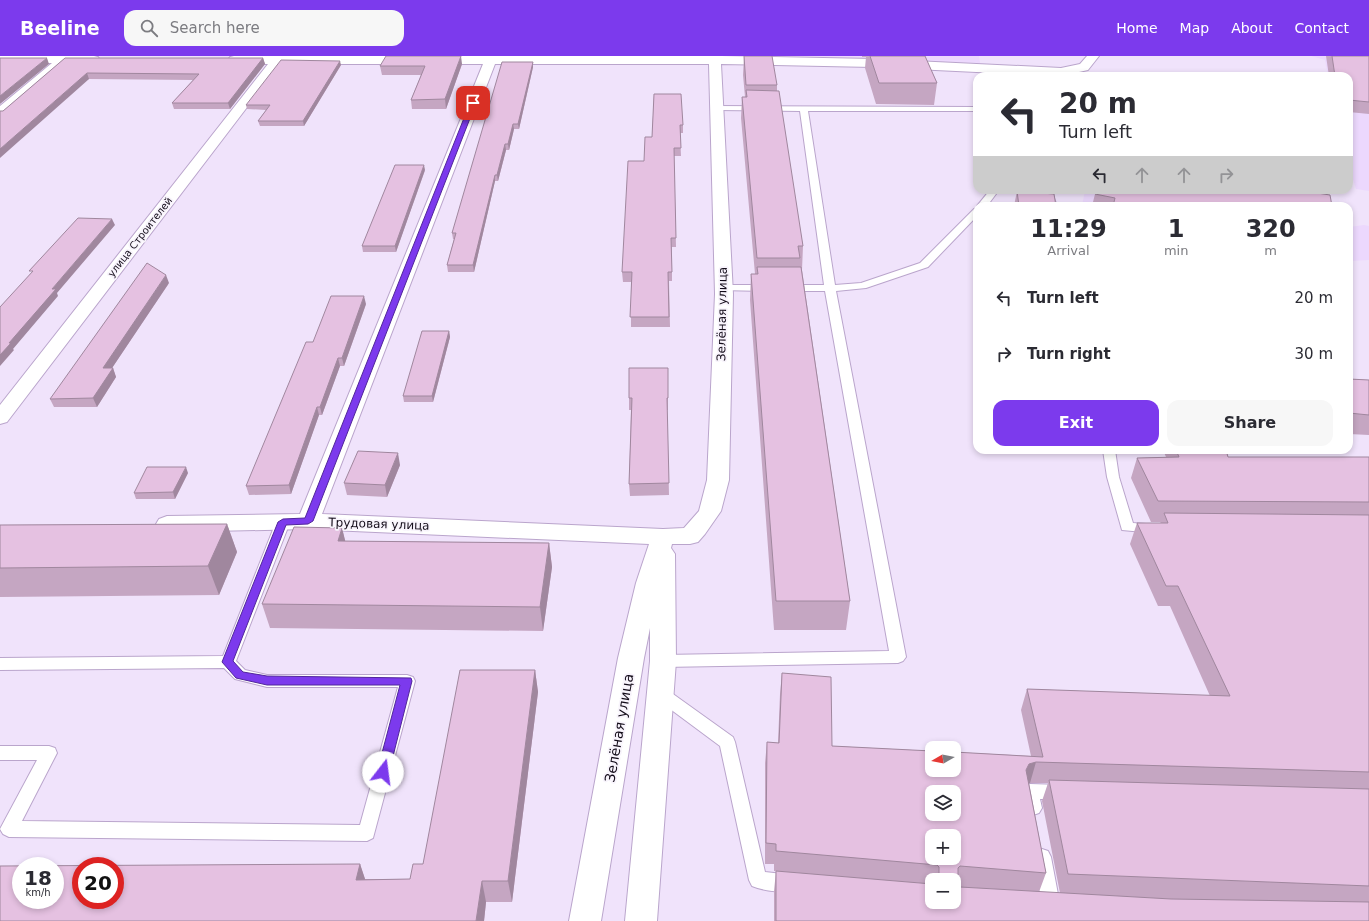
<!DOCTYPE html>
<html lang="en">
<head>
<meta charset="utf-8">
<style>
	:root { --surface:#fff; --page:#f7f7f7; --text:#2b2b33; --muted:#7c7c81; --accent:#7c3aed }
	body { margin:0; font-family:"DejaVu Sans",sans-serif; background:var(--page); color:var(--text); height:100vh; display:flex; flex-direction:column; font-size:15px; white-space:nowrap }
	* { box-sizing:border-box; margin:0 }
	p { font-size:13px; color:var(--muted) }
	.icon { flex:none; width:22px; height:22px; fill:none; stroke:currentColor; stroke-width:2; stroke-linecap:round; stroke-linejoin:round }
	.map { position:relative; flex:1; overflow:hidden }
	.details { position:absolute; left:973px; top:146px; width:380px; height:252px; display:flex; flex-direction:column; background:var(--surface); border-radius:12px; box-shadow:0 2px 6px #0003 }
	.details>* { flex:none }
	.top-card { position:absolute; left:973px; top:16px; width:380px; height:122px; border-radius:12px; box-shadow:0 2px 6px #0003; background:#fff; color:var(--text); overflow:hidden }
	.needle { width:26px; rotate:261deg }
	.fabs { position:absolute; left:925px; top:685px; display:grid; gap:8px }
	.fabs a { display:grid; place-items:center; width:36px; height:36px; border-radius:8px; background:var(--surface); box-shadow:0 2px 6px #0003; font-size:20px }
	.speed { position:absolute; left:12px; top:801px; display:flex; gap:8px; font-size:20px; font-weight:700; text-align:center }
	.speed>* { display:grid; place-content:center; width:52px; height:52px; border-radius:50%; background:var(--surface); box-shadow:0 2px 6px #0003; line-height:1 }
	.speed small { font-size:10px; font-weight:400 }
	.speed .limit { border:6px solid #d22; background:#fff; color:#111 }
	.pin { position:absolute; display:grid; place-items:center; width:34px; height:34px; color:#fff; margin:-17px; border-radius:8px; box-shadow:0 2px 6px #0006 }
	.me { position:absolute; width:44px; margin:-22px; rotate:15deg; stroke-linejoin:round; filter:drop-shadow(0 0 3px #0008) }
	.turn { display:flex; align-items:center; gap:14px; height:84px; padding:0 20px; font-size:18px }
	.turn .icon { width:52px; height:52px; stroke-width:2.5 }
	.turn b { display:block; font-size:28px; line-height:34px }
	.lanes { display:flex; align-items:center; height:38px; padding:0 20px; background:#0003; justify-content:center; gap:20px; direction:ltr }
	.lanes .off { opacity:.35 }
	.eta { display:flex; justify-content:space-evenly; align-items:center; height:68px; text-align:center }
	.eta b { font-size:24px; font-weight:800; line-height:28px }
	.button { display:flex; gap:8px; margin-top:auto; padding:8px 20px }
	.button a { flex:1; height:46px; border-radius:12px; background:var(--accent); color:#fff; font-size:16px; font-weight:800; line-height:46px; text-align:center }
	.button a+a { background:var(--page); color:var(--text) }
	ul { padding:0; list-style:none }
	li { display:flex; align-items:center; gap:12px; height:56px; padding:0 20px }
	li div { flex:1 }
	li b { display:block; font-size:15px }
	li em { font-style:normal }
	header { display:flex; align-items:center; gap:24px; box-sizing:border-box; height:56px; padding:0 20px; background:var(--accent); color:#fff }
	header strong { font-size:19px }
	nav { display:flex; gap:22px; margin-inline-start:auto; font-size:14px }
	.search { width:280px; height:36px; background:var(--page); display:flex; align-items:center; gap:10px; box-sizing:border-box; padding:0 14px; border-radius:12px; color:var(--muted); font-size:15px }
	.map>svg:first-child { display:block }
	.built { fill:#ecd8fd }
	.lines { fill:none; stroke-linecap:round; stroke-linejoin:round }
	.service-casing { stroke:#baa5cc; stroke-width:2 }
	.minor-casing { stroke:#baa5cc; stroke-width:2 }
	.service { fill:#fff; fill-rule:evenodd }
	.minor { fill:#fff; fill-rule:evenodd }
	.wall { fill:#c5a6c2; fill-rule:evenodd }
	.shaded-wall { fill:#a0879e }
	.building { fill:#e5c1e1; stroke:#a0879e; fill-rule:evenodd }
	.route { fill:#7c3aed; stroke:#51269a }
	.labels { text-anchor:middle; dominant-baseline:central; stroke-width:3.5; stroke-linejoin:round; paint-order:stroke }
	.far-street-label { font-size:10px; fill:#130c19; stroke:#f8f4fc }
	.street-label { font-size:12px; fill:#130c19; stroke:#f8f4fc }
	.near-street-label { font-size:14px; fill:#130c19; stroke:#f8f4fc }
</style>
</head>
<body>
<header>
<strong>Beeline</strong>
<div class="search"><svg class="icon" aria-label="search" viewBox="0 0 24 24"><circle cx="10" cy="10" r="6"/><path d="M15 15l6 6"/></svg>Search here</div>
<nav><a>Home</a><a>Map</a><a>About</a><a>Contact</a></nav>
</header>
<div class="map">
<svg width="1369" height="865" viewBox="0 0 1369 865">
	<rect width="100%" height="100%" fill="#f0e3fb"/>
	<g class="built">
		<path d="M745,0H979L980,7Z"/>
		<path d="M1311,0H1369V135L1356,133L1349,110V20H1328L1325,4Z"/>
		<path d="M1085,134H1105L1196,150H1082Z"/>
		<path d="M1364,169L1369,170V204L1349,205V171Z"/>
	</g>
	<g class="lines">
		<defs>
			<g id="service">
				<path d="M714,50L977,51V55H808L835,229L861,227L920,207L974,153L977,152V160L928,211L866,232L836,235L906,601L903,605L898,607L663,611L658,609L655,605L658,601L663,599L889,595L825,235H788L783,232L788,229H824L800,55L717,54H714Z"/>
				<path d="M990,134H999L987,150H977Z"/>
				<path d="M1043,134H1051L1057,150H1047Z"/>
				<path d="M724,229H768L773,232L768,235L720,234L719,232Z"/>
				<path d="M1103,394H1115L1119,421L1133,467L1159,469L1161,472L1159,475L1154,477L1122,474L1107,421Z"/>
				<path d="M283,462L288,463L290,466L236,605L245,614L267,619H407L413,621L415,625L373,782L367,785L9,781L3,778L0,773L37,704H0V690H49L55,692L57,697L22,765L360,769L398,631H267L235,623L224,612L0,614V602L223,600L276,466L278,463Z"/>
				<path d="M660,631L666,633L733,681L735,686L765,816L792,819L798,821L801,827L798,833C786,838 764,835 752,830L749,824L720,690L654,641L652,637L654,633Z"/>
				<path d="M1030,728L1062,729L1068,731L1071,736L1068,741L1062,743H1040L1042,752L1039,757L1033,759L1027,757C1023,749 1020,738 1024,730Z"/>
				<path d="M1042,793L1048,795L1051,801L1060,849L1058,855L1051,858L1044,855L1042,849L1033,801L1036,795Z"/>
			</g>
			<g id="minor">
				<path d="M0,0H94L98,1L100,4L98,7L94,8L67,7L5,60L0,61V50L52,7H0Z"/>
				<path d="M234,0H721L873,3L1061,12L1080,8L1087,0H1099L1088,14L1061,20L873,11L721,8L733,238L729,424L721,455L705,478L698,486L690,488H672L671,492L675,498L676,605L657,865H625L650,605V572L644,602L601,865H569L618,602L636,527L649,488L308,473L167,476L159,473L156,468L159,463L167,460L300,458L483,8H280L7,366L0,368V349L268,8L230,7L228,4L230,1ZM495,8H709L715,238L707,424L699,455L684,472L663,473L322,458Z"/>
			</g>
		</defs>
		<use href="#service" class="service-casing"/>
		<use href="#minor" class="minor-casing"/>
		<use href="#service" class="service"/>
		<use href="#minor" class="minor"/>
	</g>
	<g class="wall">
		<path d="M744,0L777,29V35L803,190L802,214L850,545L846,574H774L750,244L751,218H755L741,62L742,41H745L743,19Z"/>
		<path d="M862,0H925L937,27L934,49L876,48L865,12L866,1H862Z"/>
		<path d="M1326,0H1369V58L1349,56V20H1329Z"/>
		<path d="M65,2H263L265,8L230,53H174L172,47L193,24L89,23L3,55Z"/>
		<path d="M533,6V11L519,73H514L509,94H506L498,125H495L474,216H448L447,209L454,183H453L452,177Z"/>
		<path d="M462,8L446,53H412L411,44L421,19H382L380,10Z"/>
		<path d="M341,9L304,70H260L258,65L266,54L247,53L246,49Z"/>
		<path d="M654,38L683,69V77H680L681,100H674L676,191H672V225H669L670,271H631V226H623L622,216L644,105L652,81Z"/>
		<path d="M425,114L396,196H363L362,190Z"/>
		<path d="M1017,135L1056,150H1014Z"/>
		<path d="M1095,138L1332,150H1092Z"/>
		<path d="M169,227L112,312H113L116,321L97,351H54L50,343Z"/>
		<path d="M366,248L344,310H340L322,359H319L291,438L249,439L246,430L313,286Z"/>
		<path d="M449,275L450,281L433,346H404L403,340Z"/>
		<path d="M668,312V354H667L669,439L630,440L629,428L631,354H629V342Z"/>
		<path d="M1349,323L1369,324V379L1349,378Z"/>
		<path d="M1163,394H1226L1228,401H1369V865H774V835L776,815H774V808H765V707L767,686L778,687L780,638L782,617L832,690L1031,700L1021,654L1027,633L1210,640L1170,550H1158L1130,488L1137,467H1160L1161,466H1151L1131,422L1137,402L1166,401ZM1029,727H1048L1042,745L1060,837L1039,836L1046,817ZM932,824H954V846H932Z"/>
		<path d="M400,409L387,441L347,439L344,427Z"/>
		<path d="M188,417L175,443H136L134,437Z"/>
		<path d="M227,468L237,496L219,539L0,541V469Z"/>
		<path d="M342,472L345,485L549,487L552,511L543,575L270,572L262,548Z"/>
		<path d="M535,614L538,636L512,846H486L484,865H0L360,808L365,823H410L423,808Z"/>
	</g>
	<g class="shaded-wall">
		<path d="M461,0L462,8L446,53L445,43Z"/>
		<path d="M47,2L49,8L0,48V40Z"/>
		<path d="M263,2L265,8L230,53L228,47Z"/>
		<path d="M340,5L341,9L304,70L303,65Z"/>
		<path d="M533,6V11L519,73L518,68Z"/>
		<path d="M87,17L89,23L0,102V93Z"/>
		<path d="M513,68L514,73L509,94L508,88Z"/>
		<path d="M505,88L506,94L498,125L497,119Z"/>
		<path d="M424,109L425,114L396,196L395,190Z"/>
		<path d="M495,119V125L474,216L473,209Z"/>
		<path d="M112,163L115,169L57,237L58,240L13,293L14,294L0,310V299L9,287L52,233Z"/>
		<path d="M166,219L169,227L106,321L103,312Z"/>
		<path d="M364,240L366,248L344,310L342,302Z"/>
		<path d="M449,275L450,281L433,346L432,340Z"/>
		<path d="M338,302L340,310L322,359L320,351Z"/>
		<path d="M113,312L116,321L97,351L93,342Z"/>
		<path d="M317,351L319,359L291,438L289,429Z"/>
		<path d="M398,397L400,409L387,441L385,429Z"/>
		<path d="M186,411L188,417L175,443L173,436Z"/>
		<path d="M227,468L237,496L219,539L208,510Z"/>
		<path d="M342,472L348,496L338,485Z"/>
		<path d="M549,487L552,511L543,575L540,551Z"/>
		<path d="M535,614L538,636L512,846L508,825Z"/>
		<path d="M1036,706L1030,727L1023,729L1026,714L1029,708Z"/>
		<path d="M360,808L367,829L356,824Z"/>
		<path d="M482,825L486,846L484,865H476Z"/>
	</g>
	<g class="building">
		<path d="M386,0H461L445,43L411,44L425,10H380Z"/>
		<path d="M744,0H772L777,29H746Z"/>
		<path d="M870,0H925L937,27H879Z"/>
		<path d="M1332,0H1369V46L1349,44V20H1335Z"/>
		<path d="M0,2H47L0,40Z"/>
		<path d="M65,2H263L228,47H172L199,18L87,17L0,93V55H3Z"/>
		<path d="M281,4L340,5L303,65H258L270,49H246Z"/>
		<path d="M502,6H533L518,68H513L508,88H505L497,119H495L473,209H447L456,177H452Z"/>
		<path d="M746,34L779,35L803,190H798L800,202H757L742,41H747Z"/>
		<path d="M654,38H681L683,69H680L681,92H674L676,182H671L672,216H668L669,261H630L632,216H622L628,105H644L645,81H652Z"/>
		<path d="M395,109H424L395,190H362Z"/>
		<path d="M1097,134H1298L1330,139L1332,150H1113L1115,142L1095,138Z"/>
		<path d="M1017,135L1054,138L1056,150H1019Z"/>
		<path d="M78,162L112,163L52,233H56L9,287H11L0,299V251L33,215H29Z"/>
		<path d="M147,207L166,219L103,312H113L93,342L50,343Z"/>
		<path d="M757,211H801L850,545H776L751,218H758Z"/>
		<path d="M331,240H364L342,302H338L320,351H317L289,429L246,430L306,286H313Z"/>
		<path d="M422,275H449L432,340H403Z"/>
		<path d="M629,312H668V342H667L669,427L629,428L632,342H629Z"/>
		<path d="M1349,323L1369,324V359L1349,357Z"/>
		<path d="M1176,394H1226L1228,401H1369V446L1158,445L1137,402L1179,401Z"/>
		<path d="M358,395L398,397L385,429L344,427Z"/>
		<path d="M147,411H186L173,436L134,437Z"/>
		<path d="M1164,457L1369,459V716L1036,706L1029,708L1026,714L1046,817L960,810L958,812V824L954,825V824H939V811L937,809L776,795V788L766,787L767,686L779,687L782,617L831,621L832,690L932,695V714H954V696L1043,701L1027,633L1230,640L1178,530H1166L1137,467H1168ZM932,736H954V758H932ZM932,780H954V802H932Z"/>
		<path d="M227,468L208,510L0,512V469Z"/>
		<path d="M294,471L342,472L338,485L549,487L540,551L262,548Z"/>
		<path d="M460,614H535L508,825H482L476,865H0V810L360,808L356,824L410,823L413,808H423ZM21,810H55V844H21ZM81,810H115V844H81Z"/>
		<path d="M1049,724L1369,733V830L1068,818Z"/>
		<path d="M776,815L932,828V846H954V828L960,831L1171,843L1369,846V865H776Z"/>
	</g>
	<path class="route" d="M473,45L476,47L313,465L308,468L286,469L233,605L243,616L267,620L411,622L412,625L389,716L387,720L383,721L379,720L377,716L400,629H267L236,622L222,606L278,466L283,463L305,462L470,47Z"/>
	<g class="labels">
		<g class="far-street-label">
			<text transform="translate(140 181) rotate(-52)">улица Строителей</text>
		</g>
		<g class="street-label">
			<text transform="translate(722 258) rotate(-89)">Зелёная улица</text>
			<text transform="translate(379 468) rotate(2)">Трудовая улица</text>
		</g>
		<g class="near-street-label">
			<text transform="translate(619 672) rotate(-80)">Зелёная улица</text>
		</g>
	</g>
</svg>
<div class="fabs">
<a><svg class="needle" viewBox="-14 -14 28 28"><path d="M0-13l5 13h-10z" fill="#e53935"/><path d="M0 13l5-13h-10z" fill="#7c7c81"/></svg></a>
<a><svg class="icon" aria-label="layers" viewBox="0 0 24 24"><path d="M12 4l9 5-9 5-9-5zM3 14l9 5 9-5"/></svg></a>
<a>+</a>
<a>−</a>
</div>
<div class="speed"><div>18<small>km/h</small></div><div class="limit">20</div></div>
<div class="pin" style="left:473px;top:47px;background:#d93025"><svg class="icon" aria-label="arrive" viewBox="0 0 24 24"><path d="M6 21V4h12l-3 4 3 4H6"/></svg></div>
<svg class="me" style="left:383px;top:716px" viewBox="-20 -20 40 40"><circle r="19" fill="#fff"/><path d="M0-13L10 11 0 6-10 11z" fill="#7c3aed"/></svg>
<div class="top-card">
<div class="turn"><svg class="icon" aria-label="left" viewBox="0 0 24 24"><path d="M17 20v-9H6M10 6l-5 5 5 5"/></svg><div><b>20 m</b>Turn left</div></div>
<div class="lanes"><svg class="icon" aria-label="left" viewBox="0 0 24 24"><path d="M17 20v-9H6M10 6l-5 5 5 5"/></svg><svg class="icon off" aria-label="ahead" viewBox="0 0 24 24"><path d="M12 20V5M6 11l6-6 6 6"/></svg><svg class="icon off" aria-label="ahead" viewBox="0 0 24 24"><path d="M12 20V5M6 11l6-6 6 6"/></svg><svg class="icon off" aria-label="right" viewBox="0 0 24 24"><path d="M7 20v-9h11M14 6l5 5-5 5"/></svg></div>
</div>
<section class="details">
<div class="eta">
<div><b>11:29</b><p>Arrival</p></div>
<div><b>1</b><p>min</p></div>
<div><b>320</b><p>m</p></div>
</div>
<ul>
<li><svg class="icon" aria-label="left" viewBox="0 0 24 24"><path d="M17 20v-9H6M10 6l-5 5 5 5"/></svg><div><b>Turn left</b></div><em>20 m</em></li>
<li><svg class="icon" aria-label="right" viewBox="0 0 24 24"><path d="M7 20v-9h11M14 6l5 5-5 5"/></svg><div><b>Turn right</b></div><em>30 m</em></li>
</ul>
<div class="button"><a>Exit</a><a>Share</a></div>
</section>
</div>
</body>
</html>
